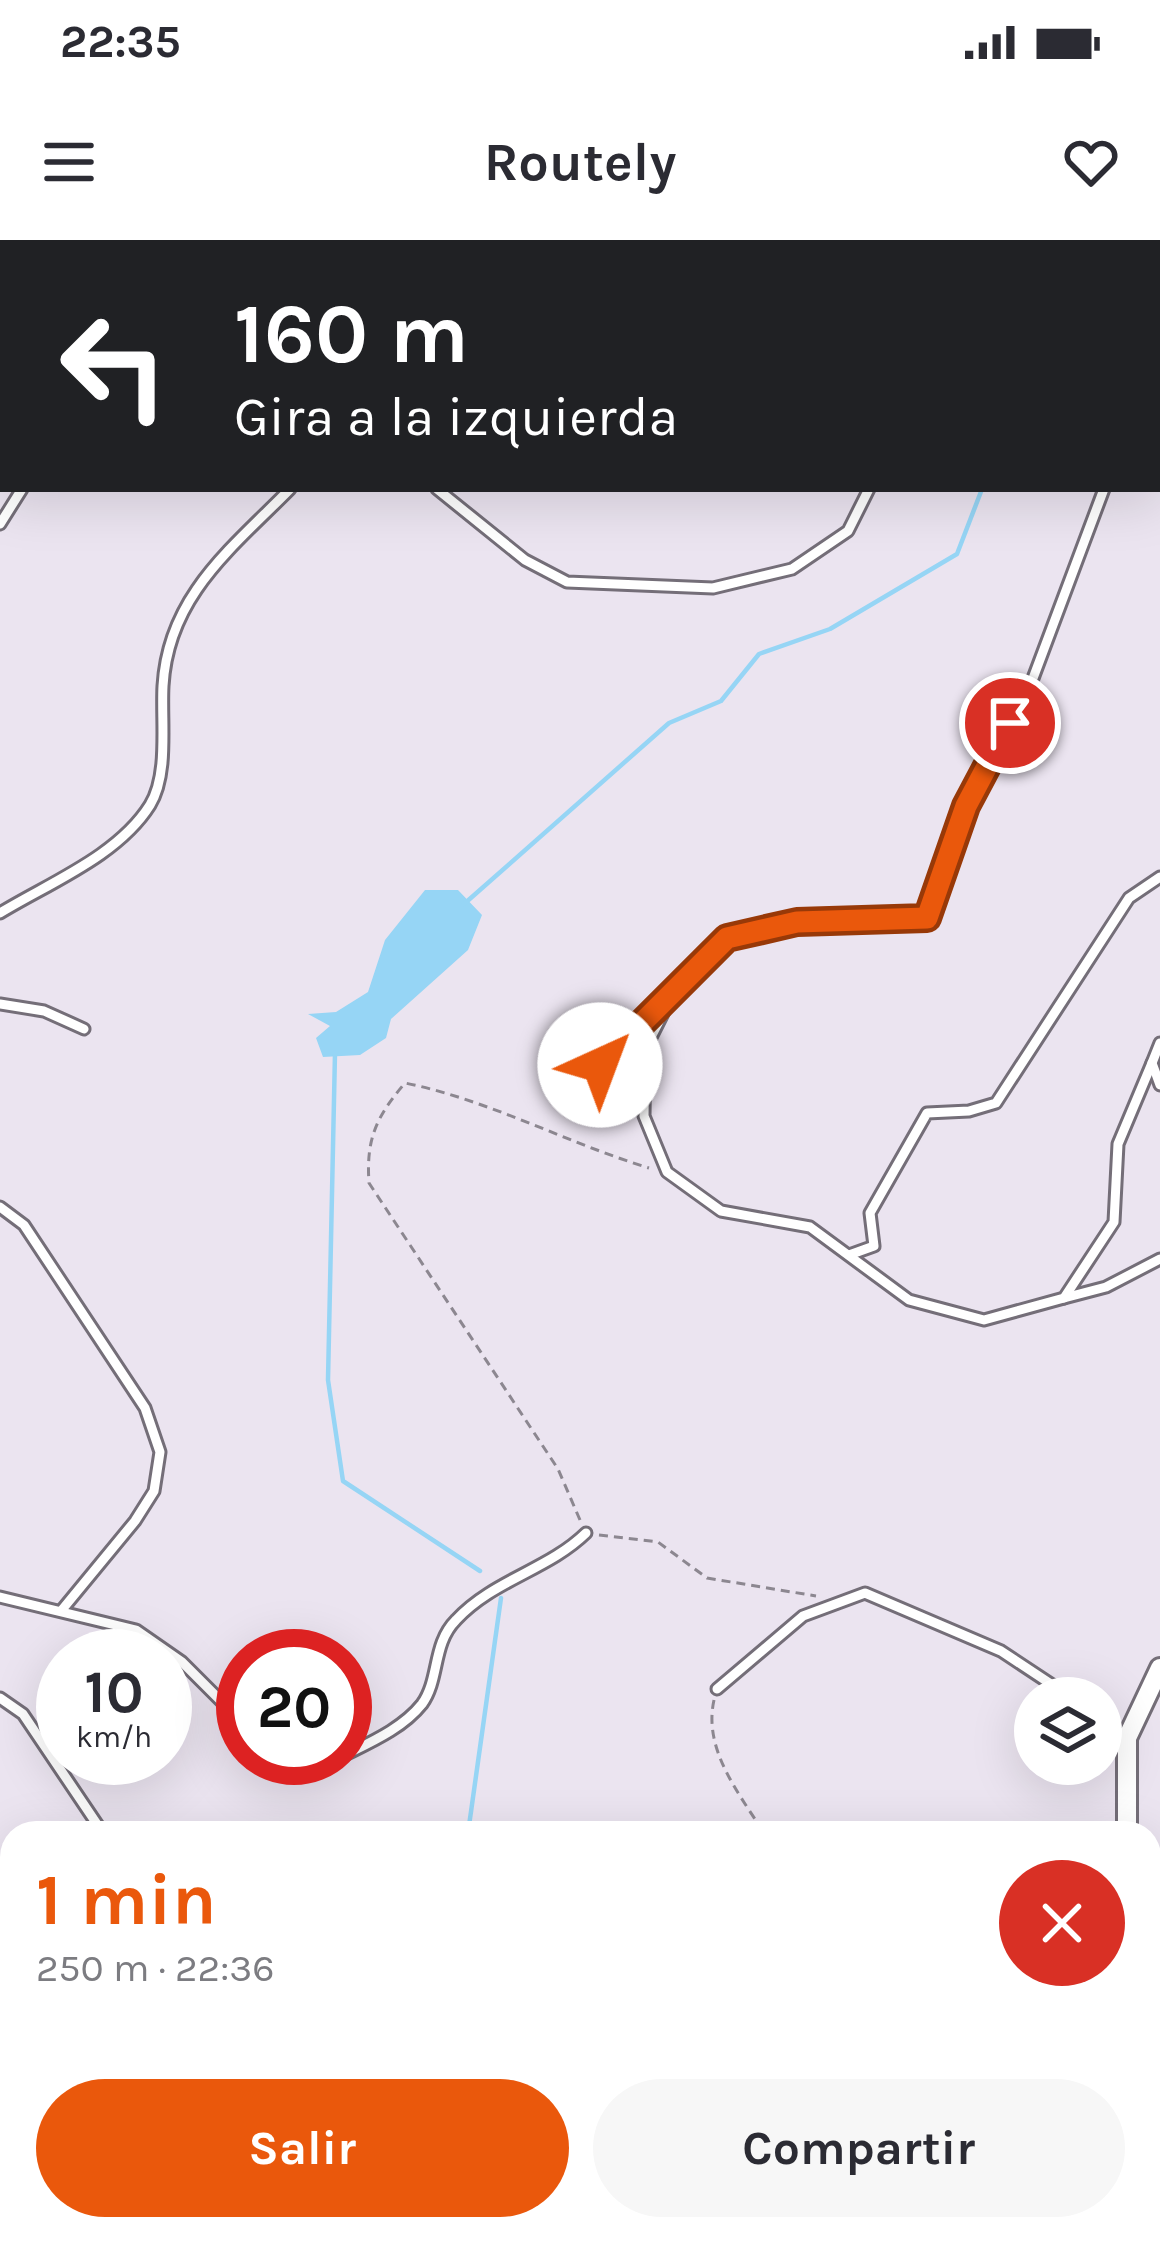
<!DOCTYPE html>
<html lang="es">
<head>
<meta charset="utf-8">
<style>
	:root { --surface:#fff; --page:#f7f7f7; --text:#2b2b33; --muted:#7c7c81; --accent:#ea580c }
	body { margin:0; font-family:Karla,sans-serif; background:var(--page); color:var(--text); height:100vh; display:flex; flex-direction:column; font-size:45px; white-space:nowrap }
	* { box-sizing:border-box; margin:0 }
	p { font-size:39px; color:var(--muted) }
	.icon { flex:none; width:66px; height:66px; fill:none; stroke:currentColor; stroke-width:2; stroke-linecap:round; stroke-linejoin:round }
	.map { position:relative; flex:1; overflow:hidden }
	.panel { position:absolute; left:0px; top:1581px; width:1161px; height:420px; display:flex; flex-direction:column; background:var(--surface); border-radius:36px 36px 0 0; box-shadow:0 12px 48px #0002 }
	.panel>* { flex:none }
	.top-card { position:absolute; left:0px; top:0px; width:1161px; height:252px; box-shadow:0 12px 48px #0002; background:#202124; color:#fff; overflow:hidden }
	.buttons { position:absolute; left:1014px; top:1437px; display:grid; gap:24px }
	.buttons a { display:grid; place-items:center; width:108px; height:108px; border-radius:50%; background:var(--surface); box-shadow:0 12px 48px #0002; font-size:60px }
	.speed { position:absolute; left:36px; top:1389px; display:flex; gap:24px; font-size:60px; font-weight:700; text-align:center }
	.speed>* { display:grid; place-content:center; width:156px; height:156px; border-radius:50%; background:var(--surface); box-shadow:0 12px 48px #0002; line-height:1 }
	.speed small { font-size:30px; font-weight:400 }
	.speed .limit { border:18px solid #d22; background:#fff; color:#111 }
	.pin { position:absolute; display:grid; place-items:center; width:102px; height:102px; color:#fff; margin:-51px; border:6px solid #fff; border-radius:50%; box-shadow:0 3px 12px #0007 }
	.me { position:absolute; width:132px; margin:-66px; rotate:43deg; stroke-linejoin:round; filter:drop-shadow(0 0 9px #0008) }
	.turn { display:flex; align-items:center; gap:42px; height:252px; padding:0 36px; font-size:54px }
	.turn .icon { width:156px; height:156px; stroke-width:2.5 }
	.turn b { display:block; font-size:84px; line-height:102px }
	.round { display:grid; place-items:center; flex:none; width:126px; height:126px; border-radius:63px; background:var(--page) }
	.overview { display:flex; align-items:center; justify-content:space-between; height:204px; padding:0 36px }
	h1 { font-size:72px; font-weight:700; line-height:90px; color:var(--accent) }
	.primary-button { display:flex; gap:24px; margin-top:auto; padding:24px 36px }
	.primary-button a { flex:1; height:138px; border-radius:72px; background:var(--accent); color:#fff; font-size:48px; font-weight:700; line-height:138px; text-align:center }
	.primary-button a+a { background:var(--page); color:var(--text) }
	.status { display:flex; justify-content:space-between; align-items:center; height:84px; padding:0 60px; background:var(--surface); direction:ltr }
	.status svg { height:33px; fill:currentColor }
	header { display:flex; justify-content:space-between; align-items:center; height:156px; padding:0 36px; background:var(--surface); font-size:54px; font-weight:700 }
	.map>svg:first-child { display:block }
	.water { fill:#96d5f5 }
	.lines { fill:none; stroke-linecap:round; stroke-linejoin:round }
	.stream { stroke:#96d5f5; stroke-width:4.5 }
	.lane-casing { stroke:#746e78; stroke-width:15 }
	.street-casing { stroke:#746e78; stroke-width:24 }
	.path { stroke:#8c8790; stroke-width:3; stroke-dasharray:9 6; stroke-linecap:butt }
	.lane { stroke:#fff; stroke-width:9 }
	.street { stroke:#fff; stroke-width:18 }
	.route-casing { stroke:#983908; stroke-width:30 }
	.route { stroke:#ea580c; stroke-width:21 }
</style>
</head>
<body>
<div class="status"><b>22:35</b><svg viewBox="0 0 49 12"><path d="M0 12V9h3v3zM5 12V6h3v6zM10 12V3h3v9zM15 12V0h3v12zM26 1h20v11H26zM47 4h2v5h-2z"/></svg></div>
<header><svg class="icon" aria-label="menu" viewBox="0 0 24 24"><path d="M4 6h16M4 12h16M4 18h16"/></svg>Routely<svg class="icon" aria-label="heart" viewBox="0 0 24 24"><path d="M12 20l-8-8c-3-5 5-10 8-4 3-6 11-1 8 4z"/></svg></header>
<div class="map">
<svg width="1160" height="2001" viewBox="0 0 1160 2001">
	<rect width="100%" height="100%" fill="#ebe4f0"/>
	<path class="water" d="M425,650H458L482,675L468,710L391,779L386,798L360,815L323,817L316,798L330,786L308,774L336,772L368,752L385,700Z"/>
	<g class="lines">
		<g class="stream">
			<path d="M1135,3L1136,0"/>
			<path d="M464,664L669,483L721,461L759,414L830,389L957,314L982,249"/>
			<path d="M335,813L328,1140L343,1241L480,1331"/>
			<path d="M468,1593L501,1358"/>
		</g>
		<defs>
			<g id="lane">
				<path d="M292,3L295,0"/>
				<path d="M351,3L352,0"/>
				<path d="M1158,149L1160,147"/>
				<path d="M0,154L3,156"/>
				<path d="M437,249L525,320L567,342L713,348L792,329L848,291L869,249"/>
				<path d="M1104,249L1032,441L966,566L927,678L797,682L727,697L680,740L645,809L644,876L667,932L721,971L810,987L909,1060L984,1080L1064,1058L1114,982L1118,904L1152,823"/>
				<path d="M0,284L22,249"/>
				<path d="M0,673C49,643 118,616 150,565C169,534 161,482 163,446C168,356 232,308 290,249"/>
				<path d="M0,764L44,771L84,789"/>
				<path d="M1160,803L1152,823L1160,845"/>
				<path d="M600,825L670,751"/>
				<path d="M0,967L24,985L145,1168L160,1212L154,1251L135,1281L61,1371"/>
				<path d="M849,1015L874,1006L870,973L927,873L969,871L996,863L1129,658L1160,637"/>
				<path d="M1064,1058L1106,1047L1160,1019"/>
				<path d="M0,1357L136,1390L182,1422L243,1483"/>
				<path d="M717,1449L803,1376L865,1353L1001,1411L1072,1458"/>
				<path d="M0,1458L23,1474L103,1593"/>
				<path d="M1101,1479L1127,1498"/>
				<path d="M345,1515C371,1502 403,1488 422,1464C440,1439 432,1404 456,1380C493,1340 548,1330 586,1293"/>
				<path d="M279,1518L297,1532L338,1518"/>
				<path d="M192,1989L195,2001"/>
				<path d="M400,2001L405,1989"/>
				<path d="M839,2001L850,1989"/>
			</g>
			<g id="street">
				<path d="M1127,1593V1498L1160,1428"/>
				<path d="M1149,1791L1160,1823"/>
			</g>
		</defs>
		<use href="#lane" class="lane-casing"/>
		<use href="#street" class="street-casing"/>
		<g class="path">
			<path d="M580,1280L558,1229L369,943C366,899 376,877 405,843C489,860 567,903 649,928"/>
			<path d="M599,1295L658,1302L707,1338L816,1356"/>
			<path d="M714,1460C703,1509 738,1552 764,1593"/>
			<path d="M910,1989L913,2001"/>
		</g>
		<use href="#lane" class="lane"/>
		<use href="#street" class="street"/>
	</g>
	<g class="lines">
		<defs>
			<path id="route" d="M600,825L727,698L797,682L927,678L966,566L1010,483"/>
		</defs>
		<use href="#route" class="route-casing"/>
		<use href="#route" class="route"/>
	</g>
</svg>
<div class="buttons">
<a><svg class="icon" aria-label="layers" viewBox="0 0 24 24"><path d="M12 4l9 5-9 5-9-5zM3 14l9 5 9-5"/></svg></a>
</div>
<div class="speed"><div>10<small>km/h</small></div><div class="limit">20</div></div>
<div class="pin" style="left:1010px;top:483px;background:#d93025"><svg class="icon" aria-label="arrive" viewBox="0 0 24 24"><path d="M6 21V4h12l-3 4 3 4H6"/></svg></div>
<svg class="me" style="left:600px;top:825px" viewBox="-20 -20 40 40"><circle r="19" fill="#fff"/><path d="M0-13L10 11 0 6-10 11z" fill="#ea580c"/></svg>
<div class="top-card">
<div class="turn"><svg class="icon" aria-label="left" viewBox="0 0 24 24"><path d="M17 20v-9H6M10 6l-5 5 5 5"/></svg><div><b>160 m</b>Gira a la izquierda</div></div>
</div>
<section class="panel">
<div class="overview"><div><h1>1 min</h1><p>250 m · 22:36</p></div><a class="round" style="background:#d93025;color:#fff"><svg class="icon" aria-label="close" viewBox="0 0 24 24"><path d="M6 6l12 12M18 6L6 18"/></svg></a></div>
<div class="primary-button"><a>Salir</a><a>Compartir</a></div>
</section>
</div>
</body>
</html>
